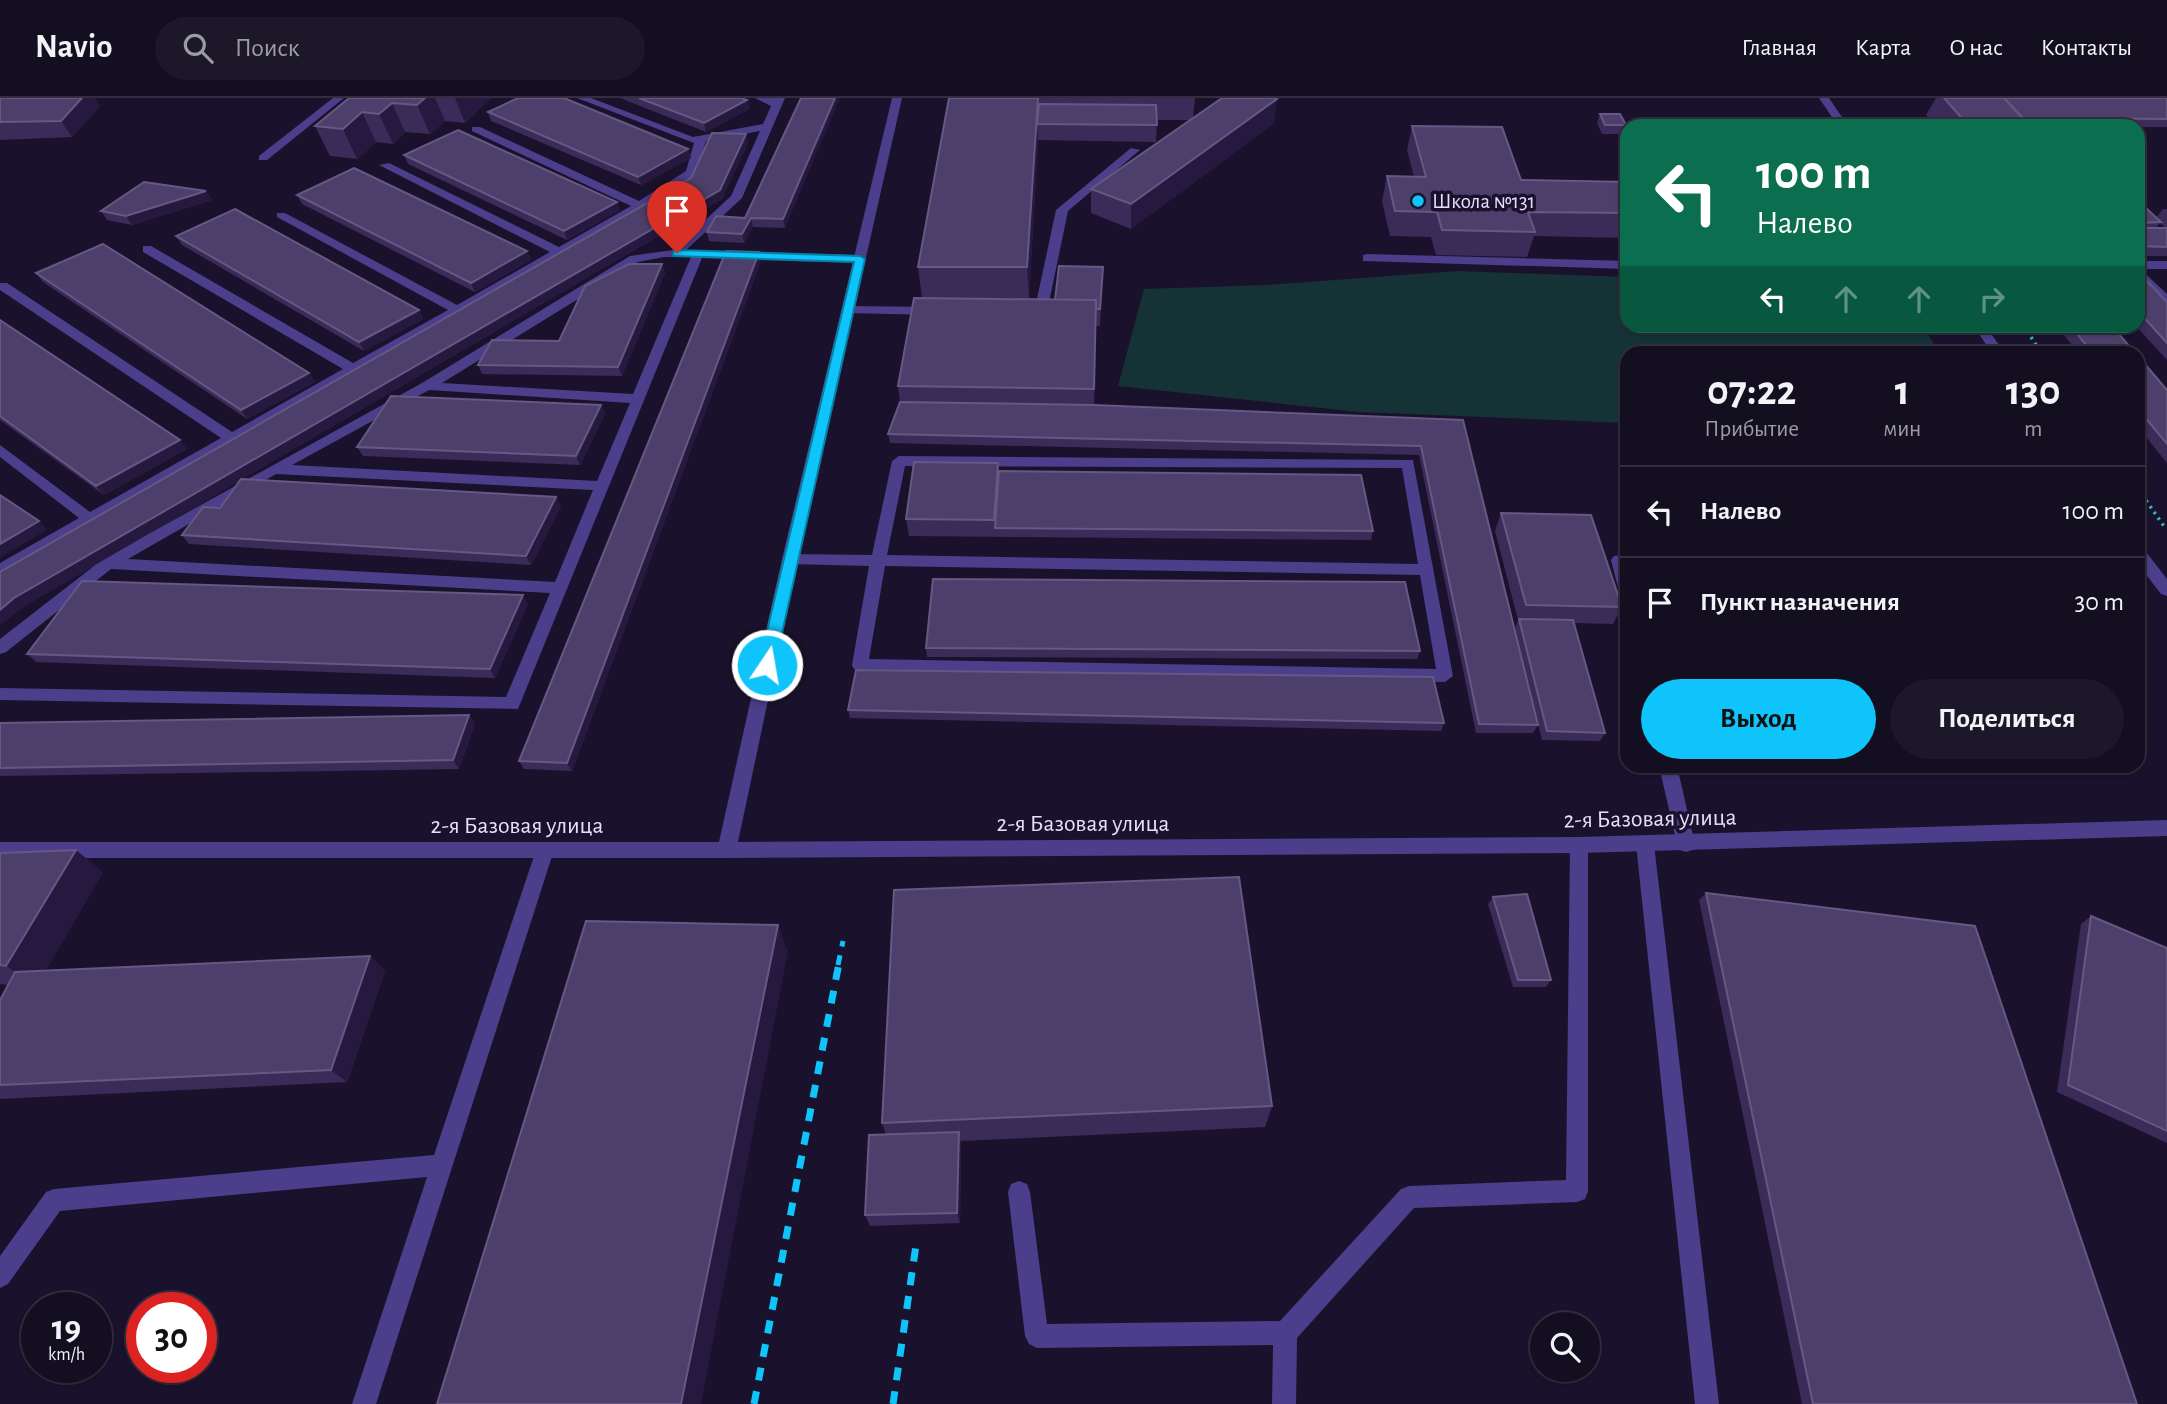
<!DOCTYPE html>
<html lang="ru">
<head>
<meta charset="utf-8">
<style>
	:root { --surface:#140e21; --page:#1d172a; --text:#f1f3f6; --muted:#9d9ca5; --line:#332e3f; --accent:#0ec4fa }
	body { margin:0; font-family:"Alegreya Sans",sans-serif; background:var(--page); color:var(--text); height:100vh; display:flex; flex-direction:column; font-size:26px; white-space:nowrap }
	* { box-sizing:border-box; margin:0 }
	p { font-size:23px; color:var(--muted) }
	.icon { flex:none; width:38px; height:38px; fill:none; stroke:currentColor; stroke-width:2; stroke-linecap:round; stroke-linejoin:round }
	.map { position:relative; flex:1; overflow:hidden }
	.details { position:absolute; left:1620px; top:248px; width:525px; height:427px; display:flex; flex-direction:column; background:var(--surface); border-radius:21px; box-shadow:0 2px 5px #0004,0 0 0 2px var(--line) }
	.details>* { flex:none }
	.banner { position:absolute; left:1620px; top:21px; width:525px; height:214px; border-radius:21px; box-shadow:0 2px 5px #0004,0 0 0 2px var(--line); background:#0b6e4f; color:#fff; overflow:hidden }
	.fabs { position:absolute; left:1530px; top:1214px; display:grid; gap:14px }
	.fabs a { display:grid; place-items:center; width:70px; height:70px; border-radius:50%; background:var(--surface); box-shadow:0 2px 5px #0004,0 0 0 2px var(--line); font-size:35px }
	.speed { position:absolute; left:21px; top:1194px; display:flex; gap:14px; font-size:35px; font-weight:700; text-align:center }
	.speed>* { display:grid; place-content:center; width:91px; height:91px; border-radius:50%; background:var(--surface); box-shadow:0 2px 5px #0004,0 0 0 2px var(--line); line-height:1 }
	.speed small { font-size:18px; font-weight:400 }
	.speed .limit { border:10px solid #d22; background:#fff; color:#111 }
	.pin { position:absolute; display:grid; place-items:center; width:60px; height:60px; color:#fff; margin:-72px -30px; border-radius:50% 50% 50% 0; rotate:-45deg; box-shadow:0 0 7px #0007 }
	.pin .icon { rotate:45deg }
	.me { position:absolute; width:77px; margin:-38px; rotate:12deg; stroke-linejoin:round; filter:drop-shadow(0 0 5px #0008) }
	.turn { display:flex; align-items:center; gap:24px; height:147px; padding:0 21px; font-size:32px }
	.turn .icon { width:91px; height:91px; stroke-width:2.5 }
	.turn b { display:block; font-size:49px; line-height:60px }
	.lanes { display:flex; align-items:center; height:66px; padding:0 21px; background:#0003; justify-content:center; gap:35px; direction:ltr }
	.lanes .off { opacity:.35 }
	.eta { display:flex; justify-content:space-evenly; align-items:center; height:119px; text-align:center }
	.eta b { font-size:42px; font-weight:600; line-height:49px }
	.primary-button { display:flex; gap:14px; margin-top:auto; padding:14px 21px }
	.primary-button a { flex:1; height:80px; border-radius:42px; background:var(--accent); color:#111; font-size:28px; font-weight:600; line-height:80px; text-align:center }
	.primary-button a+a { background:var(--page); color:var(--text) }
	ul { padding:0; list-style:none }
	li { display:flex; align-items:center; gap:21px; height:91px; padding:0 21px; border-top:2px solid var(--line) }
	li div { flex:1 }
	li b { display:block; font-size:26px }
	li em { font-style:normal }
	header { display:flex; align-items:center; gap:42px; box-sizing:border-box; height:98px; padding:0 35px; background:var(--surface); border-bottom:2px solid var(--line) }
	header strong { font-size:33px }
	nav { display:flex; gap:38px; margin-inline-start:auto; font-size:24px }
	.search { width:490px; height:63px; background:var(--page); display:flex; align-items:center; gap:18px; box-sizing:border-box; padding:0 24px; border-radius:38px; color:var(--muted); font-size:26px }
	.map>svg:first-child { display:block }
	.green { fill:#153336 }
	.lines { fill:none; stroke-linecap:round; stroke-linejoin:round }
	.path { stroke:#34b3bc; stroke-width:3.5; stroke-dasharray:2.5 4.5; stroke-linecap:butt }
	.lane { fill:#4b3e8a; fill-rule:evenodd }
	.street { fill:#4b3e8a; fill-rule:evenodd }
	.rail-far1 { stroke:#0ec4fa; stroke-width:5; stroke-dasharray:10 9; stroke-linecap:butt }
	.rail { stroke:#0ec4fa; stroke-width:7; stroke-dasharray:13 11; stroke-linecap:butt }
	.wall { fill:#3b2b59; fill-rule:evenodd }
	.shaded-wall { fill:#261940 }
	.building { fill:#4d3f6b; stroke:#655882; stroke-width:2 }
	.route { fill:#0ec4fa; stroke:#097fa2; stroke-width:2 }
	.poi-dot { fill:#0ec4fa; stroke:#1a122c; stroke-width:2.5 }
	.labels { text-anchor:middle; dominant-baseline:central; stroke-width:7; stroke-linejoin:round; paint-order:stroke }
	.far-poi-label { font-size:21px; fill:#e6defe; stroke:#1a122c; text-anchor:start }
	.street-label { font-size:24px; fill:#e6defe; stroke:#1a122c }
</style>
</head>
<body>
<header>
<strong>Navio</strong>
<div class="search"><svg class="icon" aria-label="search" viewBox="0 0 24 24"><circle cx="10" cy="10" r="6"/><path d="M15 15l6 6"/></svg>Поиск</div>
<nav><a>Главная</a><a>Карта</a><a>О нас</a><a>Контакты</a></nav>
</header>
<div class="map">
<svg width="2167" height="1306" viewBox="0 0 2167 1306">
	<rect width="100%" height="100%" fill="#1a122c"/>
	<path class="green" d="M1458,173L1627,179L1628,228H1924L1938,255L1628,256L1627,325L1359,314L1118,288L1144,191L1268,187Z"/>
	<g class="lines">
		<g class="path">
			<path d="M2031,239L2042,256"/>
			<path d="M2138,391L2166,431"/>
		</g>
		<g class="lane">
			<path d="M333,0H344L267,62H259V58Z"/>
			<path d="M577,0H591L693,39L763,26L771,8L755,0H785L742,100L686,152L860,157L866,161L860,165L702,160L518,611L0,602V590L506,599L550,495L111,471L6,554L0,556V541L103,461L422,285L630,158L673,152L731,98L760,33L706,43L695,77L644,110L96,426L0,477V465L79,420L0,359V347L90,414L221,340L0,192V185H7L232,334L343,271L143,154V148H151L353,265L448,212L277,119V115H285L457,207L550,154L379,67L389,65L559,149L631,108L472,33V29H480L639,103L686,73L694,45ZM664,159H691L633,296L442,285L638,164ZM429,292L630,305L597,383L292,367ZM276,376L593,392L555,484L128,461Z"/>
			<path d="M1131,50L1140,52L1068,113L1047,214L1041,218L1026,217V211L1035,210L1056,112Z"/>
			<path d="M1367,156L1628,163V171L1363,163V157Z"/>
			<path d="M2138,169L2167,196V207L2163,206L2138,181Z"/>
			<path d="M848,208L935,209L941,213L935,217L844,215L842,212Z"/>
			<path d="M899,358L1413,362L1453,578L1445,584L854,571L852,567L869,468L790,466L782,461L790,456L872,457L892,363ZM905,368L1402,370L1418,466L887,457ZM885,468L1420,477L1436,571L869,561Z"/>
			<path d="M1628,456V503L1620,497L1611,462L1614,458Z"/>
			<path d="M1659,668H1677L1695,746L1693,752L1686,754L1679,752L1677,746Z"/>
			<path d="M1645,738L1652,740L1654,746L1719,1306H1695L1636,746L1638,740Z"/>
			<path d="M1579,739L1586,741L1588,747V1093L1585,1101L1577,1104L1414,1110L1297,1240L1296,1306H1272L1273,1247L1037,1250L1029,1246L1025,1238L1008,1094L1011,1086L1019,1083L1027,1086L1030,1094L1047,1226L1280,1223L1401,1091L1409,1088L1566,1082L1570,747L1572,741Z"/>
			<path d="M545,744L552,746L554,752L376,1306H352L427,1079L60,1113L8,1186L0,1190V1158L46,1094L54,1091L434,1057L536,752L538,746Z"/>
		</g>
		<g class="street">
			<path d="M892,0H902L798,461L738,744L1579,739L2167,722V738L1579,755L727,760H0V744H719L782,461Z"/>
			<path d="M1819,0H1829L1848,28H1838Z"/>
			<rect x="2138" y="163" width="29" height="8"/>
			<path d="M1974,228H1986L2005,256H1992Z"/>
			<path d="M2138,449L2143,450L2167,481V498L2161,496L2138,466Z"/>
		</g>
		<path class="rail-far1" d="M838,867L843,843"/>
		<g class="rail">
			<path d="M754,1306L839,865"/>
			<path d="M893,1306L916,1147"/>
		</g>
	</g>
	<g class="wall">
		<path d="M0,0H95L100,8L72,39L0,42Z"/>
		<path d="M349,0H491L465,25L445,23L430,36L405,34L393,46L376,44L357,61L330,58L315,28Z"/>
		<path d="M620,0H741L747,2L749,11L706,34Z"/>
		<path d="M801,0L785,130L753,129L744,145L709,143L707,134L745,120Z"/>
		<path d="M949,0H1195L1193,20L1274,25L1131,131L1091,115V91L1190,22H1157L1156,44L1038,42L1029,200H938L1055,202L1103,169L1100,228H1096L1094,307L1463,322L1538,627L1533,635H1476L1419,357L890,345L888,336L900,304L898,288L922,200L918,169Z"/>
		<path d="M1936,0H2167V29H2138V28H1935L1926,17Z"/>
		<path d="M488,14L688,51L691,60L641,87L491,23Z"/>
		<path d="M1600,16L1626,27L1623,36H1602L1597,25Z"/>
		<path d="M1412,28L1521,82L1628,84V140L1534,138L1527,159L1436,157L1431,139L1390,138L1382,103L1387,78L1414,79L1407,52Z"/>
		<path d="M748,45L722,101L242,381L561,408L531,467L189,446L182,437L220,410L241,382L23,509L0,474L691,80Z"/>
		<path d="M404,57L620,112L567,142L408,66Z"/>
		<path d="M206,93L212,102L132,127L107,122L101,113Z"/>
		<path d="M297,97L527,153L531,162L475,194L302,106Z"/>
		<path d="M2138,110L2156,120L2163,111H2167V158H2138ZM2160,125L2166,130H2156Z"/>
		<path d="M176,138L419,212L423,221L364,253L182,147Z"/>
		<path d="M761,163L572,673L524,671L519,663Z"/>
		<path d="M662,166L665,175L622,278L482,276L478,267L559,243Z"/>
		<path d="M36,175L309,275L315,284L247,321L43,184Z"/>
		<path d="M2138,182L2167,204V262L2136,228H2138Z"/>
		<path d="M0,222L187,351L104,397L0,322Z"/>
		<path d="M2057,228H2112L2136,256H2079Z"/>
		<path d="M2138,258L2167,292V365L2138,329Z"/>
		<path d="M601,307L605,316L580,367L363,358L357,349Z"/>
		<path d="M998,365L999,373L1373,433L1371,442L909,438L906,421Z"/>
		<path d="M1501,415L1622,509L1613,526L1574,525L1605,635L1600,643L1542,642L1515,530L1518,522L1495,433Z"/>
		<path d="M528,506L495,580L36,564L27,556Z"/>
		<path d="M926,550L1420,553L1417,561L927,559Z"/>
		<path d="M848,612L1444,625L1441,633L850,620Z"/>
		<path d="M469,617L475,626L459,671L0,678V625Z"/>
		<path d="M1691,668H1751L1745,676L1692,674Z"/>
		<path d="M0,755L103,774L46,872L370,858L385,873L347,984L0,1001V902L8,887L0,886Z"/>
		<path d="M1706,795L2137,1306H1802L1699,802Z"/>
		<path d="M1493,799L1551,882L1546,889H1513L1488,806Z"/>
		<path d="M2091,818L2167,850V1045L2057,994L2081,826Z"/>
		<path d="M1272,1008L1265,1029L961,1043L960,1125L870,1128L865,1117L886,1036L882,1025Z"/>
	</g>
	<g class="shaded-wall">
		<path d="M82,0H95L100,8L72,39L61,23Z"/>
		<path d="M425,0H435L445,23L430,36L417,7Z"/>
		<path d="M455,0H491L465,25Z"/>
		<path d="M835,0H840L785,130L783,121Z"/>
		<path d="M1038,0L1039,26H1037L1038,42L1029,200L1027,169Z"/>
		<path d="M1277,1L1274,25L1131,131V106Z"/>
		<path d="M747,2L749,11L706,34L704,25Z"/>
		<path d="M392,5L405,34L393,46L379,16Z"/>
		<path d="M362,14L376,44L357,61L343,31Z"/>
		<path d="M746,36L748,45L722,101L23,509L0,528V512L14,500L720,92Z"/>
		<path d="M688,51L691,60L641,87L638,79Z"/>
		<path d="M206,93L212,102L132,127L126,118Z"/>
		<path d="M617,104L620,112L567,142L564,133Z"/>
		<path d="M751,120L753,129L744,145L742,136Z"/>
		<path d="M527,153L531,162L475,194L471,185Z"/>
		<path d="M759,154L761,163L572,673L567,665Z"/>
		<path d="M662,166L665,175L622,278L618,269Z"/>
		<path d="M419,212L423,221L364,253L359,244Z"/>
		<path d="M309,275L315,284L247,321L241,312Z"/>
		<path d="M601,307L605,316L580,367L576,358Z"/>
		<path d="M180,342L187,351L104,397L96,388Z"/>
		<path d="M556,399L561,408L531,467L526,458Z"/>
		<path d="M39,423L47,432L0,460V446Z"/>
		<path d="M523,497L528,506L495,580L490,571Z"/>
		<path d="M469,617L475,626L459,671L453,662Z"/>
		<path d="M76,752L103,774L37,888L6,868Z"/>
		<path d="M778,827L788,853L701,1306H681Z"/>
		<path d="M370,858L385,873L347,984L331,972Z"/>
		<path d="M959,1034L961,1046L960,1125L957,1115Z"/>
	</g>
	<g class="building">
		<path d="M0,0H82L61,23L0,24Z"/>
		<path d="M349,0H425L417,7L392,5L379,16L362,14L343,31L315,28Z"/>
		<path d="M518,0H564L688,51L638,79L488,14Z"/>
		<path d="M639,0H741L747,2L704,25Z"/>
		<path d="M801,0H835L783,121L751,120L742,136L707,134L716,118L745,120Z"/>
		<path d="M949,0H1038L1027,169H918Z"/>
		<path d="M1222,0H1274L1277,1L1131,106L1091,91Z"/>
		<path d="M1944,0H2004L2030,28H1969Z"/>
		<path d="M2004,0H2167V21L2023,20Z"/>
		<path d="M1039,6L1156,7L1157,27L1037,26Z"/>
		<path d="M1600,16H1620L1626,27H1605Z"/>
		<path d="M1412,28L1502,29L1521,82L1628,84V115L1528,114L1535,134L1442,132L1437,114L1395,113L1387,78L1426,79Z"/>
		<path d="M458,32L617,104L564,133L404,57Z"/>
		<path d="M712,35L746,36L720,92L14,500L0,512V474L691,80Z"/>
		<path d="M354,70L527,153L471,185L297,97Z"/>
		<path d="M144,84L206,93L126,118L101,113Z"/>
		<path d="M2138,110H2146L2161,124L2138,125Z"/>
		<path d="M235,111L419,212L359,244L176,138Z"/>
		<path d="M2138,130H2167V149L2138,148Z"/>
		<path d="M103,146L309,275L241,312L36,175Z"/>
		<path d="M726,153L759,154L567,665L519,663Z"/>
		<path d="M629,166H662L618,269L478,267L492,242L559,243L585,188Z"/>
		<path d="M1059,168L1103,169L1100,211H1096V202H1055Z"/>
		<path d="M2138,182H2146L2167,204V245L2138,213Z"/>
		<path d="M914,200L1096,202L1094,291L898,288Z"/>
		<path d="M0,222L180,342L96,388L0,318Z"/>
		<path d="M2071,228H2112L2136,256H2093Z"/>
		<path d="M2138,258L2167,292V346L2138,311Z"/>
		<path d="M391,298L601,307L576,358L357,349Z"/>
		<path d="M900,304L1094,307L1463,322L1538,627L1479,626L1421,348L888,336Z"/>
		<path d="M914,364L998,365L994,422L906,421Z"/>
		<path d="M999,373L1361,377L1373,433L995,430Z"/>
		<path d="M241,381L556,399L526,458L182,437L203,409L220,410Z"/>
		<path d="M0,397L39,423L0,446Z"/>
		<path d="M1501,415L1591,417L1622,509L1526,507Z"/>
		<path d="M933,481L1405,484L1420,553L926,550Z"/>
		<path d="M82,483L523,497L490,571L27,556Z"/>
		<path d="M1519,521L1573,522L1605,635L1547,633Z"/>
		<path d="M856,572L1433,579L1444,625L848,612Z"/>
		<path d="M469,617L453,662L0,670V625Z"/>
		<path d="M76,752L6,868L0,867V755Z"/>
		<path d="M1239,779L1272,1008L882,1025L894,792Z"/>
		<path d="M1706,795L1975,828L2137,1306H1813Z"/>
		<path d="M1527,796L1551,882H1518L1493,799Z"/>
		<path d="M2091,818L2167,850V1033L2068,987Z"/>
		<path d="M586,823L778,827L681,1306H437Z"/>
		<path d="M370,858L331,972L0,987V902L15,874Z"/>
		<path d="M959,1034L957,1115L865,1117L869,1037Z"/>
	</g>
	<path class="route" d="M677,152L860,158L865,161L775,567L767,573L759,567L854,164L673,158V153Z"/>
	<circle class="poi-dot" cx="1418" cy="103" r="7"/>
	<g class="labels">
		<g class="far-poi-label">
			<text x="1432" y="103">Школа №131</text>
		</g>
		<g class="street-label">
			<text transform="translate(1650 721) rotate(-1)">2-я Базовая улица</text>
			<text x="1083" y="726">2-я Базовая улица</text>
			<text x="517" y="728">2-я Базовая улица</text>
		</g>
	</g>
</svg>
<div class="fabs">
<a><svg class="icon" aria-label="search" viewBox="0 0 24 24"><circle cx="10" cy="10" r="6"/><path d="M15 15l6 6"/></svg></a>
</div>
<div class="speed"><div>19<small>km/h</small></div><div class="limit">30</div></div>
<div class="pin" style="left:677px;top:155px;background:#d93025"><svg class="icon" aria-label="arrive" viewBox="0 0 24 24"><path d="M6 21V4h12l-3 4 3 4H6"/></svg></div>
<svg class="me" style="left:767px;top:567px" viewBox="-20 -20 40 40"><circle r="17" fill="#0ec4fa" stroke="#fff" stroke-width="3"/><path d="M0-11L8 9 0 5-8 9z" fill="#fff"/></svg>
<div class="banner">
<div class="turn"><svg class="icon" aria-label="left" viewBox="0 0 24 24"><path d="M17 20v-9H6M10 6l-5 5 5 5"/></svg><div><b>100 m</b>Налево</div></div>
<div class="lanes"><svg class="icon" aria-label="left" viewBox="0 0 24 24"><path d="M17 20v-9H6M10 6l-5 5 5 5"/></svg><svg class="icon off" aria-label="ahead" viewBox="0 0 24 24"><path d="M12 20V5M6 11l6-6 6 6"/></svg><svg class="icon off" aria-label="ahead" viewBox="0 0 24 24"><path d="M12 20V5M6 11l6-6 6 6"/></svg><svg class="icon off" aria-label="right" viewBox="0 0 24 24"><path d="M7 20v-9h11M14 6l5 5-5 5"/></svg></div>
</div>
<section class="details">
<div class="eta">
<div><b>07:22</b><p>Прибытие</p></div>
<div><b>1</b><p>мин</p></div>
<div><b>130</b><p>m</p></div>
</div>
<ul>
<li><svg class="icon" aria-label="left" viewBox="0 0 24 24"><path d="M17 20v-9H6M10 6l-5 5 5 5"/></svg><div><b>Налево</b></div><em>100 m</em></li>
<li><svg class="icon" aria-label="arrive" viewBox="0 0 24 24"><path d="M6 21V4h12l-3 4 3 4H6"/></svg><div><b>Пункт назначения</b></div><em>30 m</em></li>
</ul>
<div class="primary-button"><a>Выход</a><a>Поделиться</a></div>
</section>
</div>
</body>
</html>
